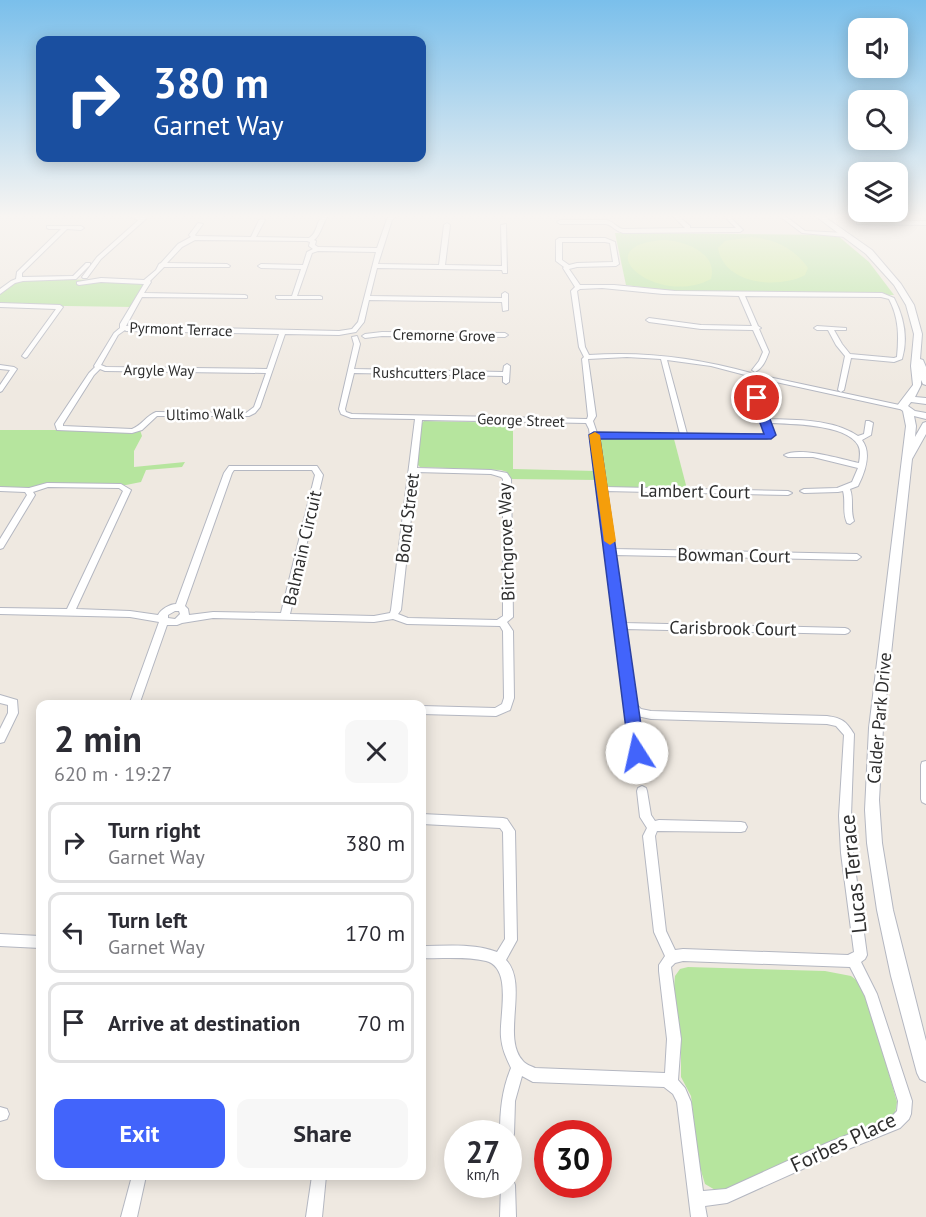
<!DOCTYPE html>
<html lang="en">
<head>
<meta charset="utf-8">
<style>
	:root { --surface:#fff; --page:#f7f7f7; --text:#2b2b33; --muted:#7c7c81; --line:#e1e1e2; --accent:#4264fb }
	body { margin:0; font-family:"PT Sans",sans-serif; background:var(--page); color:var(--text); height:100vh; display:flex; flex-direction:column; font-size:22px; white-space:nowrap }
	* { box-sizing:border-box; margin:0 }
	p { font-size:20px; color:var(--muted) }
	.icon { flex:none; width:33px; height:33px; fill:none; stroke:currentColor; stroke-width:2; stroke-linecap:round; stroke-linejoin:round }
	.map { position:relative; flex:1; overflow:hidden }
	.drawer { position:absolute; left:36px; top:700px; width:390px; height:480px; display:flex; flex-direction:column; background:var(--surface); border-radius:12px; box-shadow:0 3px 15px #0003 }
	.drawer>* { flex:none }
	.top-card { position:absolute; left:36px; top:36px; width:390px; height:126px; border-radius:12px; box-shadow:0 3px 15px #0003; background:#1a4fa0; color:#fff; overflow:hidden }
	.buttons { position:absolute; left:848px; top:18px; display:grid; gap:12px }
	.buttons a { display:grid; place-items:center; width:60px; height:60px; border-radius:12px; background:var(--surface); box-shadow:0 3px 15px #0003; font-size:30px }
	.speed { position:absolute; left:444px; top:1120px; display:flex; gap:12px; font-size:30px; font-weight:700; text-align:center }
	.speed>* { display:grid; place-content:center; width:78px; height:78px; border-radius:50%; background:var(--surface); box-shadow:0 3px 15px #0003; line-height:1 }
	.speed small { font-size:15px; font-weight:400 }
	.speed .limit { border:9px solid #d22; background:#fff; color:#111 }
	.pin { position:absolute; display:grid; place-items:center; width:51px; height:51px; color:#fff; margin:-26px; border:3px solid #fff; border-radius:50%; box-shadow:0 2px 6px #0007 }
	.me { position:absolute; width:66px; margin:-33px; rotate:350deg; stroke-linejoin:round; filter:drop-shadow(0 0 4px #0008) }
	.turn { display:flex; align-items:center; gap:21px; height:126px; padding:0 18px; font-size:27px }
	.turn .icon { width:78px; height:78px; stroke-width:2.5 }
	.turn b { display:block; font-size:42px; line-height:51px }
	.round { display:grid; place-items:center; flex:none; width:63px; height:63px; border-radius:12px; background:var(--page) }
	.head { display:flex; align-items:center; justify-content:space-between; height:102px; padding:0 18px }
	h1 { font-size:36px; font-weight:600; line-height:45px }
	.primary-button { display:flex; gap:12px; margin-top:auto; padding:12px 18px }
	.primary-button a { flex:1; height:69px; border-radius:12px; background:var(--accent); color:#fff; font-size:24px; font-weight:600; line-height:69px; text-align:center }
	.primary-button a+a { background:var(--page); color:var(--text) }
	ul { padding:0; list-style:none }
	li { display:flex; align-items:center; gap:18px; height:81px; margin:0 12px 9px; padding:0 6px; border:3px solid var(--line); border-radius:12px }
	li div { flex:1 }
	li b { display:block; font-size:22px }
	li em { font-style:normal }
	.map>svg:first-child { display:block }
	.green { fill:#b6e59e }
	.pitch { fill:#c9ec9a }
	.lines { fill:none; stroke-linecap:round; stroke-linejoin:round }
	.minor-casing { stroke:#b4b7c1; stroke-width:2 }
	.tertiary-casing { stroke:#b4b7c1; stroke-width:2 }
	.minor { fill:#fff; fill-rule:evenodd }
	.tertiary { fill:#fff; fill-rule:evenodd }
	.route { fill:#4264fb; stroke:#2b41a3; stroke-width:1.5 }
	.slow { fill:#f59e0b }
	.labels { text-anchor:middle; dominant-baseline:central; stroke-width:5; stroke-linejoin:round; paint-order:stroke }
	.far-street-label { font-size:15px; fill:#2e2e2e; stroke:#fff }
	.street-label { font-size:18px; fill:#2e2e2e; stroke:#fff }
	.near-street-label { font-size:21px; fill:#2e2e2e; stroke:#fff }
</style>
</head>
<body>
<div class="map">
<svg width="926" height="1217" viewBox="0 0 926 1217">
	<rect width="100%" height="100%" fill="#efe9e1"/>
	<g class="green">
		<path d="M615,233L837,235L869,262L894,295L676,292L626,285Z"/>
		<path d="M22,279L101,280L148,284L133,307L0,305V292L13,282Z"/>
		<path d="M424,421L513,423V469L596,471L598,480L508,479L507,472L501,470L420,467L417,464L421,424Z"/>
		<path d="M0,430H140L142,436L134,451V467L185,462L182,467L146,470L141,482L126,485H52L29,491L0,490Z"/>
		<path d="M602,438L674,439L687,489L612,488L606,485L599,441Z"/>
		<path d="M688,967L825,971L851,976L860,983L867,997L897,1102L895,1114L889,1121L722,1194L705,1184L699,1164L691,1096L681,1077V1049L674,987L675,976L680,969Z"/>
	</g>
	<g class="pitch">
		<path d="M751,237C774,239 794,248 808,268L805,275C779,289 724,285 718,248L725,241Z"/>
		<path d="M665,240C685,241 718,253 711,279C658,308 581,245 665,240Z"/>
	</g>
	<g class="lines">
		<defs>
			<g id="minor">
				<path d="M323,215H329C322,222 322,234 314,240L316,241L315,245L318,247L377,248L387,219L391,215H397L392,220L378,264L439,265L444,225L447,223L450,225L445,265L502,266L501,225L506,224L507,273H503L502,270L377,268L370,296L502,298V294L505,292L508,294V310L503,311L502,302L369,300L364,322L356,332L339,335L285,334L260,407L255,413L249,416H157L142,430L132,433L57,430L55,424L89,373L95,367L94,366L114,333L120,328V324L144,284L101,282L79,285L77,284V282L101,278L144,280L156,270L159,264L161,263L178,244L191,237L189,235L198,223L203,224L195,235L196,236L251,237L259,220L262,218L265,220L256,237L309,238C318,233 316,221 323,215ZM195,240L307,241L310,242L309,246L313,249L307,252L303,265L261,264L258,266L261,268L301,269L292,296H276V298L278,299H322V297L320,296H297L312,253L318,251L376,252L358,322L352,329L339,331L126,326L142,297L247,298V296L245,295L144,293L151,282L150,281L164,267H229L230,266L227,264L167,263L182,247ZM125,330L126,331L279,334L267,369L106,367L101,365L118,335ZM100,369L105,371L266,373L254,407L246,413L156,412C146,416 142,425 132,429L63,426V424L94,375Z"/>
				<path d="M672,215H677L690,226V228H736L723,215H728L743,230L740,232L623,233C613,230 614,226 606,224H560L557,222L560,220H607C614,222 617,228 623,229L685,228Z"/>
				<path d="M778,215H784L805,231L846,233L849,235L846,237L802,233Z"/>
				<path d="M143,216L148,217L101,259L87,278H83L82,277L97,257Z"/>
				<path d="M859,221H926V225L857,224V222Z"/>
				<path d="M47,226H81L84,228L81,230L67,229L22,273V277L73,276L86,263H90V265L76,279L23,281L15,283L0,294V289L11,281L16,279L17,272L61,229H49L47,228Z"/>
				<path d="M605,238L615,242L619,264L616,266L577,267L569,269L580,285H614L675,291L882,293L894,298C904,317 908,339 902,359L894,362L851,358L844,390L841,392L838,390L845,356L836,345L828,330H817L814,328L817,326L846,328V330H834L842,344L850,354L894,358L897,357C899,336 899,318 889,299L881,297L745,296L758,326L761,328L759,329L769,352C766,360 763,368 755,372L752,370L759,361L763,352L753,330L701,329L649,322L646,320L649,318L701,325L752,326L739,296L663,294L602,288L580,289L577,291L585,347L589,355C644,351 698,358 751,373V375L749,376L711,366L667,360L687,434H766L754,398L750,377L753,375L756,377L760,398L768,419C797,420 833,419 858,436L864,434L866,421H869L873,423L871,435L862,440C872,453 865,472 858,486L850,489C854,499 850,510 854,521L850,524L847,523C842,512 846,502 843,491L838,492L804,493L800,491L804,489L837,488L852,482L858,468L813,457H788L784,455C799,446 841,459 859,463C860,457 861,450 858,445C846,424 791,424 769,423L774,435L767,439L598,437L605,487L788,491L792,493L788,495L605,491L614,549L857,554L861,557L857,560L614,555L624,623L845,628L848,629L850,631L848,633L845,634L625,629L635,703L641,709L651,711L827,716C842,718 846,721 854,734L851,816L853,853L867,955L865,959L861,962L877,994L912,1101L911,1114L909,1119L900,1128L836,1154L727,1203L705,1206L707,1217H691L677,1102L673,1094L664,1087L533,1082L522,1076L515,1101L514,1134L512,1139L508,1141V1134H500C500,1110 502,1090 511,1068C506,1057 502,1049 501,1037C499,1017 513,968 486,961C465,956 443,959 422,958V946C447,946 473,943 497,952L505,939L503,832L500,828L422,824V814L503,818L507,819L515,831L517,940L506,960C529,984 501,1038 523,1061C525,1064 531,1066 535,1068L665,1073L667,1039L659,971V965L665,956L654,932L643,836L647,828L640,817L637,791L638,788L642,786L646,788L647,791L651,815L655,821L659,820L741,822L745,823L747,827L745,831L741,832L657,831L655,836L666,931L675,950L683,949L848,955L854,952L841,853L839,816L844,735L836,726L827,724L651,719L637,716L642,753L641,756L637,757L633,756L589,429L586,423L422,420L417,468L491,470L507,473L511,479L513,617L507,622L513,631L514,698L510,710L496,716L422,714V706L495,708L502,704L504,698L503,631L500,626L407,624L393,619L374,622L213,618L182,623L177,625H167L139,705H129L159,622L130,617L0,614V608L67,609L123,491L119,488L48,487L33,492L35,495L3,548L0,549V539L27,495L25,492L0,491V487L29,488L47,483L121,484L131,490L76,609L130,611L158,615C161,609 170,604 176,604L224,473L229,466H317L323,475L290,614L374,616L390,613L391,610L415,419L351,418L341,414L339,409L354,344L352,337L357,336L360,344L354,369L503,372L504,366L507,364L510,366L509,382L506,384L503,382V376L354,373L345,409L346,412L352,414L587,419L588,416L582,359L584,357L579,347L571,291L575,287L563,268L564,267L556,261V240L559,238ZM562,242H605L610,243L613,262L577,263L569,265L562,260ZM627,357L661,359L680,434L597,433L593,421L596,416L588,359ZM234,470H312L315,475L281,613L213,612L189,615L188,609L185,606L232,473ZM416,472L491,474L501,477L503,479V616L497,620L408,618L398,614L401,610ZM175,611H179L180,614L175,619L168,618V615ZM683,961L850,967L865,996L898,1101L897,1111L890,1118L827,1143L726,1189L703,1191L691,1102L685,1088L678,1080L681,1039L671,967L675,963Z"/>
				<path d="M0,303L60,305L63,307L27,357L25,358L22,356L56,309L0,307Z"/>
				<path d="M382,332L505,333L508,335L505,337L382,336L365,338L362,336L365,334Z"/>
				<path d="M0,365L14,367L17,369L2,391L0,392V385L10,370L0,369Z"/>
				<path d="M764,376L904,406L907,408L904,410L762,379V377Z"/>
				<path d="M0,695L17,700L18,713L4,742L0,743V729L8,713V705L0,703Z"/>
				<path d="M926,761V804L922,802L921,799V765L922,762Z"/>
				<path d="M0,934L40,936V948L0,946Z"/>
				<path d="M0,1107L7,1109L9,1114L7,1119L0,1121Z"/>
				<path d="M132,1176H146L137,1217H121Z"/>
				<path d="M312,1176H326L322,1217H306Z"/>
				<path d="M508,1178L513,1180L515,1185L516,1217H500L501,1185H508Z"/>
			</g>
			<g id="tertiary">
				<path d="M127,215H153L138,220Z"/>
				<path d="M814,215H822L872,250L901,284L914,305L922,334L920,359L923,360L926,367V385L923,384L921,380V385L915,397L926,398V404L911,402L908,406L915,411L926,413V419L914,416L916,426L915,437L923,423L926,422V434L912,459L883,728L879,800L882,843L893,910L926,1041V1082L920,1079L917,1073L891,976L877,910L867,843L865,810L869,728L906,426L903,411L897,406L913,385L911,366L914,334L906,305L894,285L866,254Z"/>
			</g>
		</defs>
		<use href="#minor" class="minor-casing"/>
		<use href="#tertiary" class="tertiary-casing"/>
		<use href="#minor" class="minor"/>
		<use href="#tertiary" class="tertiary"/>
	</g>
	<linearGradient id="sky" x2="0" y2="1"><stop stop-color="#7abfeb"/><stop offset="0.56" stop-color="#f8f5f2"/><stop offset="1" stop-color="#f8f5f2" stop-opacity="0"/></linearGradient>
	<rect width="926" height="386" fill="url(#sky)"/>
	<path class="route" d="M757,395L762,398L776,435L771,439H600L645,753L643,758L637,760L632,758L629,753L589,435L594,432L764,434L751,398Z"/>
	<path class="slow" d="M595,432L600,435L616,541L610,545L604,541L589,435Z"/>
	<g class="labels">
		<g class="far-street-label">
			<text transform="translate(181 329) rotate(2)">Pyrmont Terrace</text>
			<text transform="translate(444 335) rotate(1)">Cremorne Grove</text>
			<text transform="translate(159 370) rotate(1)">Argyle Way</text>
			<text transform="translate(429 373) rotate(1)">Rushcutters Place</text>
			<text transform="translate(205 414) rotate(-1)">Ultimo Walk</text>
			<text transform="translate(521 420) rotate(2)">George Street</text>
		</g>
		<g class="street-label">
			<text transform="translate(695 491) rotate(1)">Lambert Court</text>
			<text transform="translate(407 518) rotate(-83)">Bond Street</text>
			<text transform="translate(506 542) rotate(-92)">Birchgrove Way</text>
			<text transform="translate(302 548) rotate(-77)">Balmain Circuit</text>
			<text transform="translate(734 555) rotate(1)">Bowman Court</text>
			<text transform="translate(733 628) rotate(1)">Carisbrook Court</text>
			<text transform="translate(879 718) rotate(-85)">Calder Park Drive</text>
		</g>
		<g class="near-street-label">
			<text transform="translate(853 874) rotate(-96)">Lucas Terrace</text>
			<text transform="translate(843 1142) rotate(-25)">Forbes Place</text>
		</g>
	</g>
</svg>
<div class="buttons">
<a><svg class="icon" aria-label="sound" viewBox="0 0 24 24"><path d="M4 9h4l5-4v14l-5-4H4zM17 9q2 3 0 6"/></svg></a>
<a><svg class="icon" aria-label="search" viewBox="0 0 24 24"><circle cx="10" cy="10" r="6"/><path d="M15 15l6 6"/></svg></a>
<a><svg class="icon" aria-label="layers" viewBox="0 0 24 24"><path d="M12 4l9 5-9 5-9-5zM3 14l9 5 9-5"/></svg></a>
</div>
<div class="speed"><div>27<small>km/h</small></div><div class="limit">30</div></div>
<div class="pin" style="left:757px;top:398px;background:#d93025"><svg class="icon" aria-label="arrive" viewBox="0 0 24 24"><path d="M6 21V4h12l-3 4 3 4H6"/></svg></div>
<svg class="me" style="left:637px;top:753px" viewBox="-20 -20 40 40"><circle r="19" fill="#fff"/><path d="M0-13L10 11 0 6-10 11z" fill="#4264fb"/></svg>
<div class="top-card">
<div class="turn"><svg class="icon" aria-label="right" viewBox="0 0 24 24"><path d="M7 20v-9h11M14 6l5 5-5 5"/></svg><div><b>380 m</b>Garnet Way</div></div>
</div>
<section class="drawer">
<div class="head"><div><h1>2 min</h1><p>620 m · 19:27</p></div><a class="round"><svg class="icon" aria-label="close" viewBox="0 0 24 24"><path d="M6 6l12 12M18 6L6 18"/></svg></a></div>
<ul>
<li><svg class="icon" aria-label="right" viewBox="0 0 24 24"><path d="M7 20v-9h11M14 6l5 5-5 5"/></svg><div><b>Turn right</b><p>Garnet Way</p></div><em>380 m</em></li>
<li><svg class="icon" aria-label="left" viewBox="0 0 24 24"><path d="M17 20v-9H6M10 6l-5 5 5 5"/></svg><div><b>Turn left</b><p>Garnet Way</p></div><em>170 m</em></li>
<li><svg class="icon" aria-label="arrive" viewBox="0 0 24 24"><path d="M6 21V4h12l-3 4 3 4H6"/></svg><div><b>Arrive at destination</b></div><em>70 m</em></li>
</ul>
<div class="primary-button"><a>Exit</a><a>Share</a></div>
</section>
</div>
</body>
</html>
